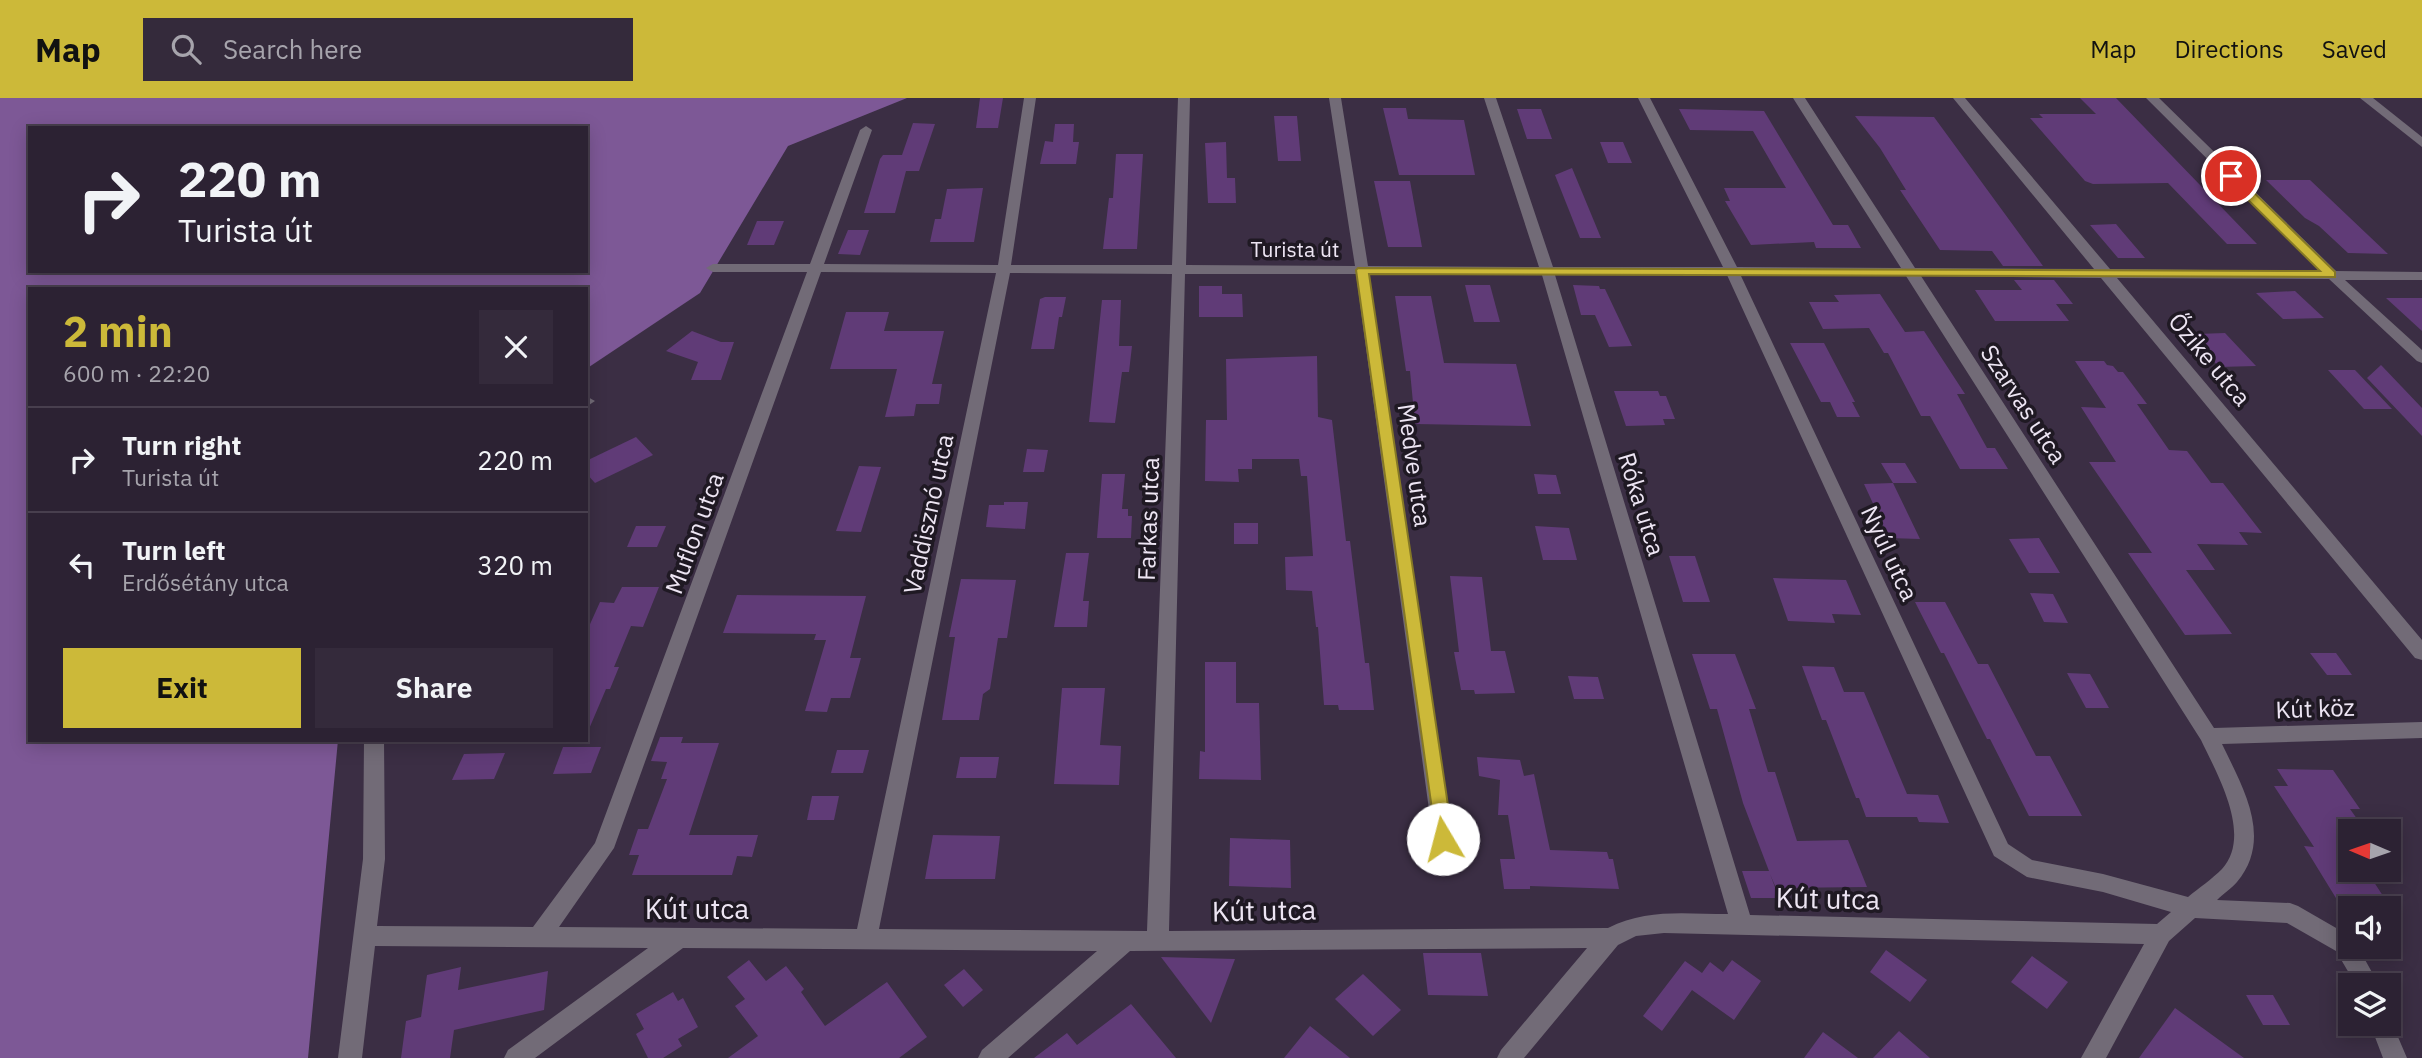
<!DOCTYPE html>
<html lang="en">
<head>
<meta charset="utf-8">
<style>
	:root { --surface:#2c2233; --page:#342a3b; --text:#f1f3f6; --muted:#a6a4ac; --line:#483f4e; --accent:#ccb939 }
	body { margin:0; font-family:"IBM Plex Sans",sans-serif; background:var(--page); color:var(--text); height:100vh; display:flex; flex-direction:column; font-size:26px; white-space:nowrap }
	* { box-sizing:border-box; margin:0 }
	p { font-size:23px; color:var(--muted) }
	.icon { flex:none; width:38px; height:38px; fill:none; stroke:currentColor; stroke-width:2; stroke-linecap:round; stroke-linejoin:round }
	.map { position:relative; flex:1; overflow:hidden }
	.sheet { position:absolute; left:28px; top:189px; width:560px; height:455px; display:flex; flex-direction:column; background:var(--surface); border-radius:0px; box-shadow:0 4px 18px #0003,0 0 0 2px var(--line) }
	.sheet>* { flex:none }
	.hud { position:absolute; left:28px; top:28px; width:560px; height:147px; border-radius:0px; box-shadow:0 4px 18px #0003,0 0 0 2px var(--line); background:#2c2233; color:var(--text); overflow:hidden }
	.needle { width:46px; rotate:272deg }
	.fabs { position:absolute; left:2338px; top:721px; display:grid; gap:14px }
	.fabs a { display:grid; place-items:center; width:63px; height:63px; border-radius:0px; background:var(--surface); box-shadow:0 4px 18px #0003,0 0 0 2px var(--line); font-size:35px }
	.pin { position:absolute; display:grid; place-items:center; width:60px; height:60px; color:#fff; margin:-30px; border:4px solid #fff; border-radius:50%; box-shadow:0 2px 7px #0007 }
	.me { position:absolute; width:77px; margin:-38px; rotate:352deg; stroke-linejoin:round; filter:drop-shadow(0 0 5px #0008) }
	.turn { display:flex; align-items:center; gap:24px; height:147px; padding:0 35px; font-size:32px }
	.turn .icon { width:91px; height:91px; stroke-width:2.5 }
	.turn b { display:block; font-size:49px; line-height:60px }
	.round { display:grid; place-items:center; flex:none; width:74px; height:74px; border-radius:0px; background:var(--page) }
	.summary { display:flex; align-items:center; justify-content:space-between; height:119px; padding:0 35px }
	h1 { font-size:42px; font-weight:800; line-height:52px; color:var(--accent) }
	.cta { display:flex; gap:14px; margin-top:auto; padding:14px 35px }
	.cta a { flex:1; height:80px; border-radius:0px; background:var(--accent); color:#111; font-size:28px; font-weight:800; line-height:80px; text-align:center }
	.cta a+a { background:var(--page); color:var(--text) }
	ul { padding:0; list-style:none }
	li { display:flex; align-items:center; gap:21px; height:105px; padding:0 35px; border-top:2px solid var(--line) }
	li div { flex:1 }
	li b { display:block; font-size:26px }
	li em { font-style:normal }
	header { display:flex; align-items:center; gap:42px; box-sizing:border-box; height:98px; padding:0 35px; background:var(--accent); color:#111 }
	header strong { font-size:33px }
	nav { display:flex; gap:38px; margin-inline-start:auto; font-size:24px }
	.search { width:490px; height:63px; background:var(--page); display:flex; align-items:center; gap:18px; box-sizing:border-box; padding:0 24px; border-radius:0px; color:var(--muted); font-size:26px }
	.map>svg:first-child { display:block }
	.forest { fill:#7d5896; fill-rule:evenodd }
	.building { fill:#603b77 }
	.lines { fill:none; stroke-linecap:round; stroke-linejoin:round }
	.minor { fill:#726b77; fill-rule:evenodd }
	.route { fill:#ccb939; stroke:#857825; stroke-width:2 }
	.labels { text-anchor:middle; dominant-baseline:central; stroke-width:7; stroke-linejoin:round; paint-order:stroke }
	.far-street-label { font-size:21px; fill:#ede5f3; stroke:#1f1923 }
	.street-label { font-size:24px; fill:#ede5f3; stroke:#1f1923 }
	.near-street-label { font-size:28px; fill:#ede5f3; stroke:#1f1923 }
</style>
</head>
<body>
<header>
<strong>Map</strong>
<div class="search"><svg class="icon" aria-label="search" viewBox="0 0 24 24"><circle cx="10" cy="10" r="6"/><path d="M15 15l6 6"/></svg>Search here</div>
<nav><a>Map</a><a>Directions</a><a>Saved</a></nav>
</header>
<div class="map">
<svg width="2422" height="960" viewBox="0 0 2422 960">
	<rect width="100%" height="100%" fill="#3b2e44"/>
	<path class="forest" d="M0,0H907L788,48L700,195L586,271V191H30V642H338L308,960H0ZM30,30H586V173H30Z"/>
	<g class="building">
		<path d="M980,0H1003L998,30H976Z"/>
		<path d="M2080,0H2116L2257,146H2227L2168,85L2093,86L2085,83L2030,20H2043L2039,16H2096Z"/>
		<path d="M1383,10H1406L1408,21L1464,22L1475,77H1399Z"/>
		<path d="M1517,11H1541L1552,41H1527Z"/>
		<path d="M1679,11L1764,13L1833,127H1848L1861,150H1816L1814,144L1751,147L1725,103H1730L1724,90H1786L1753,33L1690,32Z"/>
		<path d="M1274,18H1297L1301,63H1278Z"/>
		<path d="M1855,18L1934,19L2043,168H2003L1992,153L1940,152L1900,92H1906L1880,50Z"/>
		<path d="M913,25L935,26L919,73H906L895,115H864L880,61L883,57H902Z"/>
		<path d="M1055,26H1074L1073,44H1079L1076,66H1040L1045,43L1053,44Z"/>
		<path d="M1226,44L1227,80H1235L1236,105H1208L1205,45Z"/>
		<path d="M1600,44H1623L1632,65H1608Z"/>
		<path d="M1116,56H1143L1137,151H1103L1109,100H1113Z"/>
		<path d="M1572,70L1601,140H1580L1555,77Z"/>
		<path d="M2266,82H2310L2388,156L2348,155L2319,128L2305,120Z"/>
		<path d="M1374,83H1410L1422,149H1388Z"/>
		<path d="M983,90L974,144H930L935,121H941L947,91Z"/>
		<path d="M757,123H784L774,147H747Z"/>
		<path d="M2116,126L2121,132L2145,160H2118L2090,127Z"/>
		<path d="M848,132H869L860,157L838,156Z"/>
		<path d="M2014,182H2054L2073,206H2056L2069,223H1995L1975,192H2022Z"/>
		<path d="M1465,187H1490L1500,224H1474Z"/>
		<path d="M1573,187L1599,188L1600,191H1605L1632,248L1609,249L1595,217H1581Z"/>
		<path d="M1199,188H1222V196H1242L1243,219H1199Z"/>
		<path d="M2295,193L2324,220L2283,221L2256,195Z"/>
		<path d="M1880,196L1905,234L1924,233L1965,296H1957L1987,350H1995L2008,371H1960L1930,318H1921L1888,255H1884L1869,230L1823,231L1809,204H1839L1834,197Z"/>
		<path d="M1395,198H1431L1444,265L1516,266L1531,328L1415,326L1410,273H1406Z"/>
		<path d="M1045,199H1066L1062,219H1059L1054,251H1031L1040,201Z"/>
		<path d="M2386,200H2422V233Z"/>
		<path d="M1102,202H1121L1119,248H1132L1129,274H1122L1115,325L1089,324Z"/>
		<path d="M846,214H889L884,233H944L932,286H942L939,306H916L914,318L885,319L897,271H830Z"/>
		<path d="M692,233L721,244H734L721,282H691L698,264L666,253Z"/>
		<path d="M2225,235L2256,268L2219,269L2198,246H2206L2197,236Z"/>
		<path d="M1790,245H1824L1855,304H1852L1860,319H1837L1830,304H1821Z"/>
		<path d="M1317,258L1318,319L1332,322L1346,443H1350L1365,565H1369L1374,612H1339L1338,607H1324L1318,529H1316L1312,493L1286,492L1285,459L1313,458L1307,378H1301L1299,361H1252V371H1238L1239,384L1205,383L1206,322H1227L1226,261Z"/>
		<path d="M2075,263H2104L2107,267L2113,268L2118,274H2123L2147,306H2137L2169,352L2187,353L2211,385H2223L2262,435L2239,434L2248,447L2197,446L2215,472H2186L2232,536L2185,537L2128,455H2152L2089,364H2116L2081,309L2106,310Z"/>
		<path d="M2381,267L2422,310V338L2367,280Z"/>
		<path d="M2328,272H2355L2392,311H2364Z"/>
		<path d="M1614,293H1658L1660,298H1666L1675,321H1663L1665,327L1626,328Z"/>
		<path d="M636,339L653,357L595,385L586,375V363Z"/>
		<path d="M1027,351L1048,352L1044,374H1023Z"/>
		<path d="M1881,365H1905L1917,385H1893L1920,441L1889,440L1864,386L1893,385Z"/>
		<path d="M859,368L881,369L861,434L836,433Z"/>
		<path d="M1102,376H1125L1122,411H1128V418H1132L1131,440H1097Z"/>
		<path d="M1534,376L1556,377L1561,396H1538Z"/>
		<path d="M1004,404H1028L1025,431L986,429L989,407H1004Z"/>
		<rect x="1234" y="425" width="24" height="21"/>
		<path d="M636,428H666L657,449H627Z"/>
		<path d="M1535,428L1569,430L1577,462H1543Z"/>
		<path d="M2039,440L2060,475H2029L2009,441Z"/>
		<path d="M1066,455H1089L1083,503H1089L1087,529H1054Z"/>
		<path d="M1669,458H1695L1710,504H1683Z"/>
		<path d="M1450,478L1482,479L1491,553H1505L1515,595L1475,596L1474,592H1461L1454,554H1459Z"/>
		<path d="M1773,480L1846,482L1861,517L1832,516L1835,525L1788,523Z"/>
		<path d="M961,481L1016,482L1007,540H998L990,591L983,596L979,622H942L955,539H949Z"/>
		<path d="M622,489H659L643,529L631,528L614,569H619L610,591H606L586,638V535L600,504L614,505Z"/>
		<path d="M2030,495L2053,496L2068,525L2044,524Z"/>
		<path d="M737,497L866,498L850,560H861L850,600H831L827,614L805,613L826,542H814L816,536L723,535Z"/>
		<path d="M1915,504H1945L1978,566H1988L2036,658H2050L2082,718H2029L1990,641H1987L1944,555H1941Z"/>
		<path d="M2310,555H2336L2352,577H2327Z"/>
		<path d="M1692,556H1735L1756,611H1749L1768,674H1775L1797,743L1848,742L1867,789L1776,790L1770,776L1779,800H1751L1742,773H1769L1743,705L1717,611H1710Z"/>
		<path d="M1205,564H1236V605H1259L1261,682L1199,681L1200,653L1205,654Z"/>
		<path d="M1802,568L1834,569L1844,594H1864L1907,696L1938,697L1949,725L1919,724L1917,719H1866L1859,700H1856L1826,622H1822Z"/>
		<path d="M2067,575L2090,576L2109,610H2086Z"/>
		<path d="M1568,578L1598,579L1604,601H1574Z"/>
		<path d="M1062,590H1105L1100,647L1121,648L1119,687L1054,686Z"/>
		<path d="M660,639H683L681,645H719L689,737H758L752,759L737,758L732,777H632L639,757H629L638,731H648L667,681H661L667,664L651,663Z"/>
		<path d="M563,649H601L591,675L553,676Z"/>
		<path d="M837,652H869L863,675H831Z"/>
		<path d="M505,655L494,681L452,682L464,656Z"/>
		<path d="M960,659H999L996,680H956Z"/>
		<path d="M1477,659L1520,662L1524,678L1534,676L1550,752L1607,754L1609,761H1613L1619,791L1530,788V791H1504L1500,761H1515L1508,717H1498L1500,682L1479,678Z"/>
		<path d="M2277,671L2333,672L2360,711H2350L2360,725H2350V772H2366L2389,807L2339,805L2304,748L2314,749L2274,688H2288Z"/>
		<path d="M812,698H839L834,722H807Z"/>
		<path d="M933,737L1000,738L995,781H925Z"/>
		<path d="M1230,740L1290,742L1291,790L1229,788Z"/>
		<path d="M1886,852L1927,882L1910,904L1870,874Z"/>
		<path d="M1423,855H1481L1488,898L1428,897Z"/>
		<path d="M2032,858L2068,884L2047,911L2011,884Z"/>
		<path d="M1161,859L1235,861L1211,925Z"/>
		<path d="M749,862L766,883L786,868L804,891L801,894L825,928L887,884L927,939L899,960H728L758,938L735,908L745,901L727,879Z"/>
		<path d="M1732,862L1761,883L1734,922L1692,892L1662,933L1643,918L1685,863L1702,875L1710,864L1723,874Z"/>
		<path d="M461,869L458,892L548,873L544,912L454,932L450,960H401L406,923L421,919L427,877Z"/>
		<path d="M964,871L983,892L963,909L944,887Z"/>
		<path d="M1363,876L1401,912L1373,938L1335,901Z"/>
		<path d="M673,894L678,903L683,900L698,929L678,941L682,948L663,960H648L636,936L644,931L636,916Z"/>
		<path d="M2246,897H2273L2290,927H2263Z"/>
		<path d="M1131,906L1176,960H1034L1067,935L1077,947Z"/>
		<path d="M2175,910L2244,960H2139Z"/>
		<path d="M1310,928L1350,960H1284Z"/>
		<path d="M1899,933L1930,960H1873Z"/>
		<path d="M1823,934L1858,960H1804Z"/>
	</g>
	<g class="lines">
		<g class="minor">
			<path d="M1024,0H1036L1011,167H1172L1178,0H1190L1186,167L1355,168L1329,0H1341L1368,168L1539,169L1484,0H1496L1553,169H1723L1638,0H1650L1737,169L1901,170L1793,0H1805L1915,170L2094,171L1953,0H1965L2110,171L2320,173L2146,0H2159L2336,173L2422,174V182H2345L2422,252V265L2417,263L2329,181L2117,180L2422,542V562L2415,560L2101,180L1921,178L2214,630L2422,624V640L2222,646C2242,688 2274,740 2237,784C2232,790 2223,796 2217,802L2290,805L2298,808L2350,838V849H2358L2379,887H2356L2336,853L2287,825L2195,820L2169,843L2106,960H2081L2144,846L1664,835L1636,838L1618,847L1524,960H1497L1501,952L1587,850L1130,853L1008,960H978L982,952L1097,853L683,850L535,960H504L508,952L648,850L375,848L362,960H338L363,761L364,642H384L385,761L377,828L533,829L595,745L807,174H713L706,170L713,166H810L860,32L866,28L872,32L824,166L998,167ZM821,174L996,175L857,831L559,829L614,750ZM1010,175L1172,176L1147,833L879,831ZM1185,176H1356L1433,741L1436,747L1443,750L1450,747L1453,741L1369,176L1542,177L1728,816C1685,816 1647,810 1608,830L1169,833ZM1555,177H1727L1994,758L2027,779L2103,794L2171,814L2157,826L1750,817ZM1741,178H1906L2201,642C2217,676 2253,737 2222,771C2212,781 2199,790 2188,799L2103,776L2032,762L2008,746Z"/>
			<path d="M2360,0H2373L2422,39V49Z"/>
			<path d="M586,298L595,303L586,309Z"/>
			<path d="M2389,918L2407,960H2383L2370,926H2389Z"/>
		</g>
	</g>
	<path class="route" d="M2227,76H2235L2335,174V179L1369,176L1453,741L1450,747L1443,750L1437,747L1356,172L1358,170L2320,173L2227,81Z"/>
	<g class="labels">
		<g class="far-street-label">
			<text x="1295" y="151">Turista út</text>
		</g>
		<g class="street-label">
			<text transform="translate(2210 261) rotate(50)">Őzike utca</text>
			<text transform="translate(2024 306) rotate(57)">Szarvas utca</text>
			<text transform="translate(1415 367) rotate(82)">Medve utca</text>
			<text transform="translate(1642 406) rotate(73)">Róka utca</text>
			<text transform="translate(928 416) rotate(-78)">Vaddisznó utca</text>
			<text transform="translate(1148 421) rotate(-88)">Farkas utca</text>
			<text transform="translate(694 435) rotate(-70)">Muflon utca</text>
			<text transform="translate(1890 455) rotate(65)">Nyúl utca</text>
			<text transform="translate(2315 610) rotate(-2)">Kút köz</text>
		</g>
		<g class="near-street-label">
			<text transform="translate(1828 800) rotate(1)">Kút utca</text>
			<text x="697" y="810">Kút utca</text>
			<text transform="translate(1264 812) rotate(-1)">Kút utca</text>
		</g>
	</g>
</svg>
<div class="fabs">
<a><svg class="needle" viewBox="-14 -14 28 28"><path d="M0-13l5 13h-10z" fill="#e53935"/><path d="M0 13l5-13h-10z" fill="#a6a4ac"/></svg></a>
<a><svg class="icon" aria-label="sound" viewBox="0 0 24 24"><path d="M4 9h4l5-4v14l-5-4H4zM17 9q2 3 0 6"/></svg></a>
<a><svg class="icon" aria-label="layers" viewBox="0 0 24 24"><path d="M12 4l9 5-9 5-9-5zM3 14l9 5 9-5"/></svg></a>
</div>
<div class="pin" style="left:2231px;top:78px;background:#d93025"><svg class="icon" aria-label="arrive" viewBox="0 0 24 24"><path d="M6 21V4h12l-3 4 3 4H6"/></svg></div>
<svg class="me" style="left:1443px;top:741px" viewBox="-20 -20 40 40"><circle r="19" fill="#fff"/><path d="M0-13L10 11 0 6-10 11z" fill="#ccb939"/></svg>
<div class="hud">
<div class="turn"><svg class="icon" aria-label="right" viewBox="0 0 24 24"><path d="M7 20v-9h11M14 6l5 5-5 5"/></svg><div><b>220 m</b>Turista út</div></div>
</div>
<section class="sheet">
<div class="summary"><div><h1>2 min</h1><p>600 m · 22:20</p></div><a class="round"><svg class="icon" aria-label="close" viewBox="0 0 24 24"><path d="M6 6l12 12M18 6L6 18"/></svg></a></div>
<ul>
<li><svg class="icon" aria-label="right" viewBox="0 0 24 24"><path d="M7 20v-9h11M14 6l5 5-5 5"/></svg><div><b>Turn right</b><p>Turista út</p></div><em>220 m</em></li>
<li><svg class="icon" aria-label="left" viewBox="0 0 24 24"><path d="M17 20v-9H6M10 6l-5 5 5 5"/></svg><div><b>Turn left</b><p>Erdősétány utca</p></div><em>320 m</em></li>
</ul>
<div class="cta"><a>Exit</a><a>Share</a></div>
</section>
</div>
</body>
</html>
